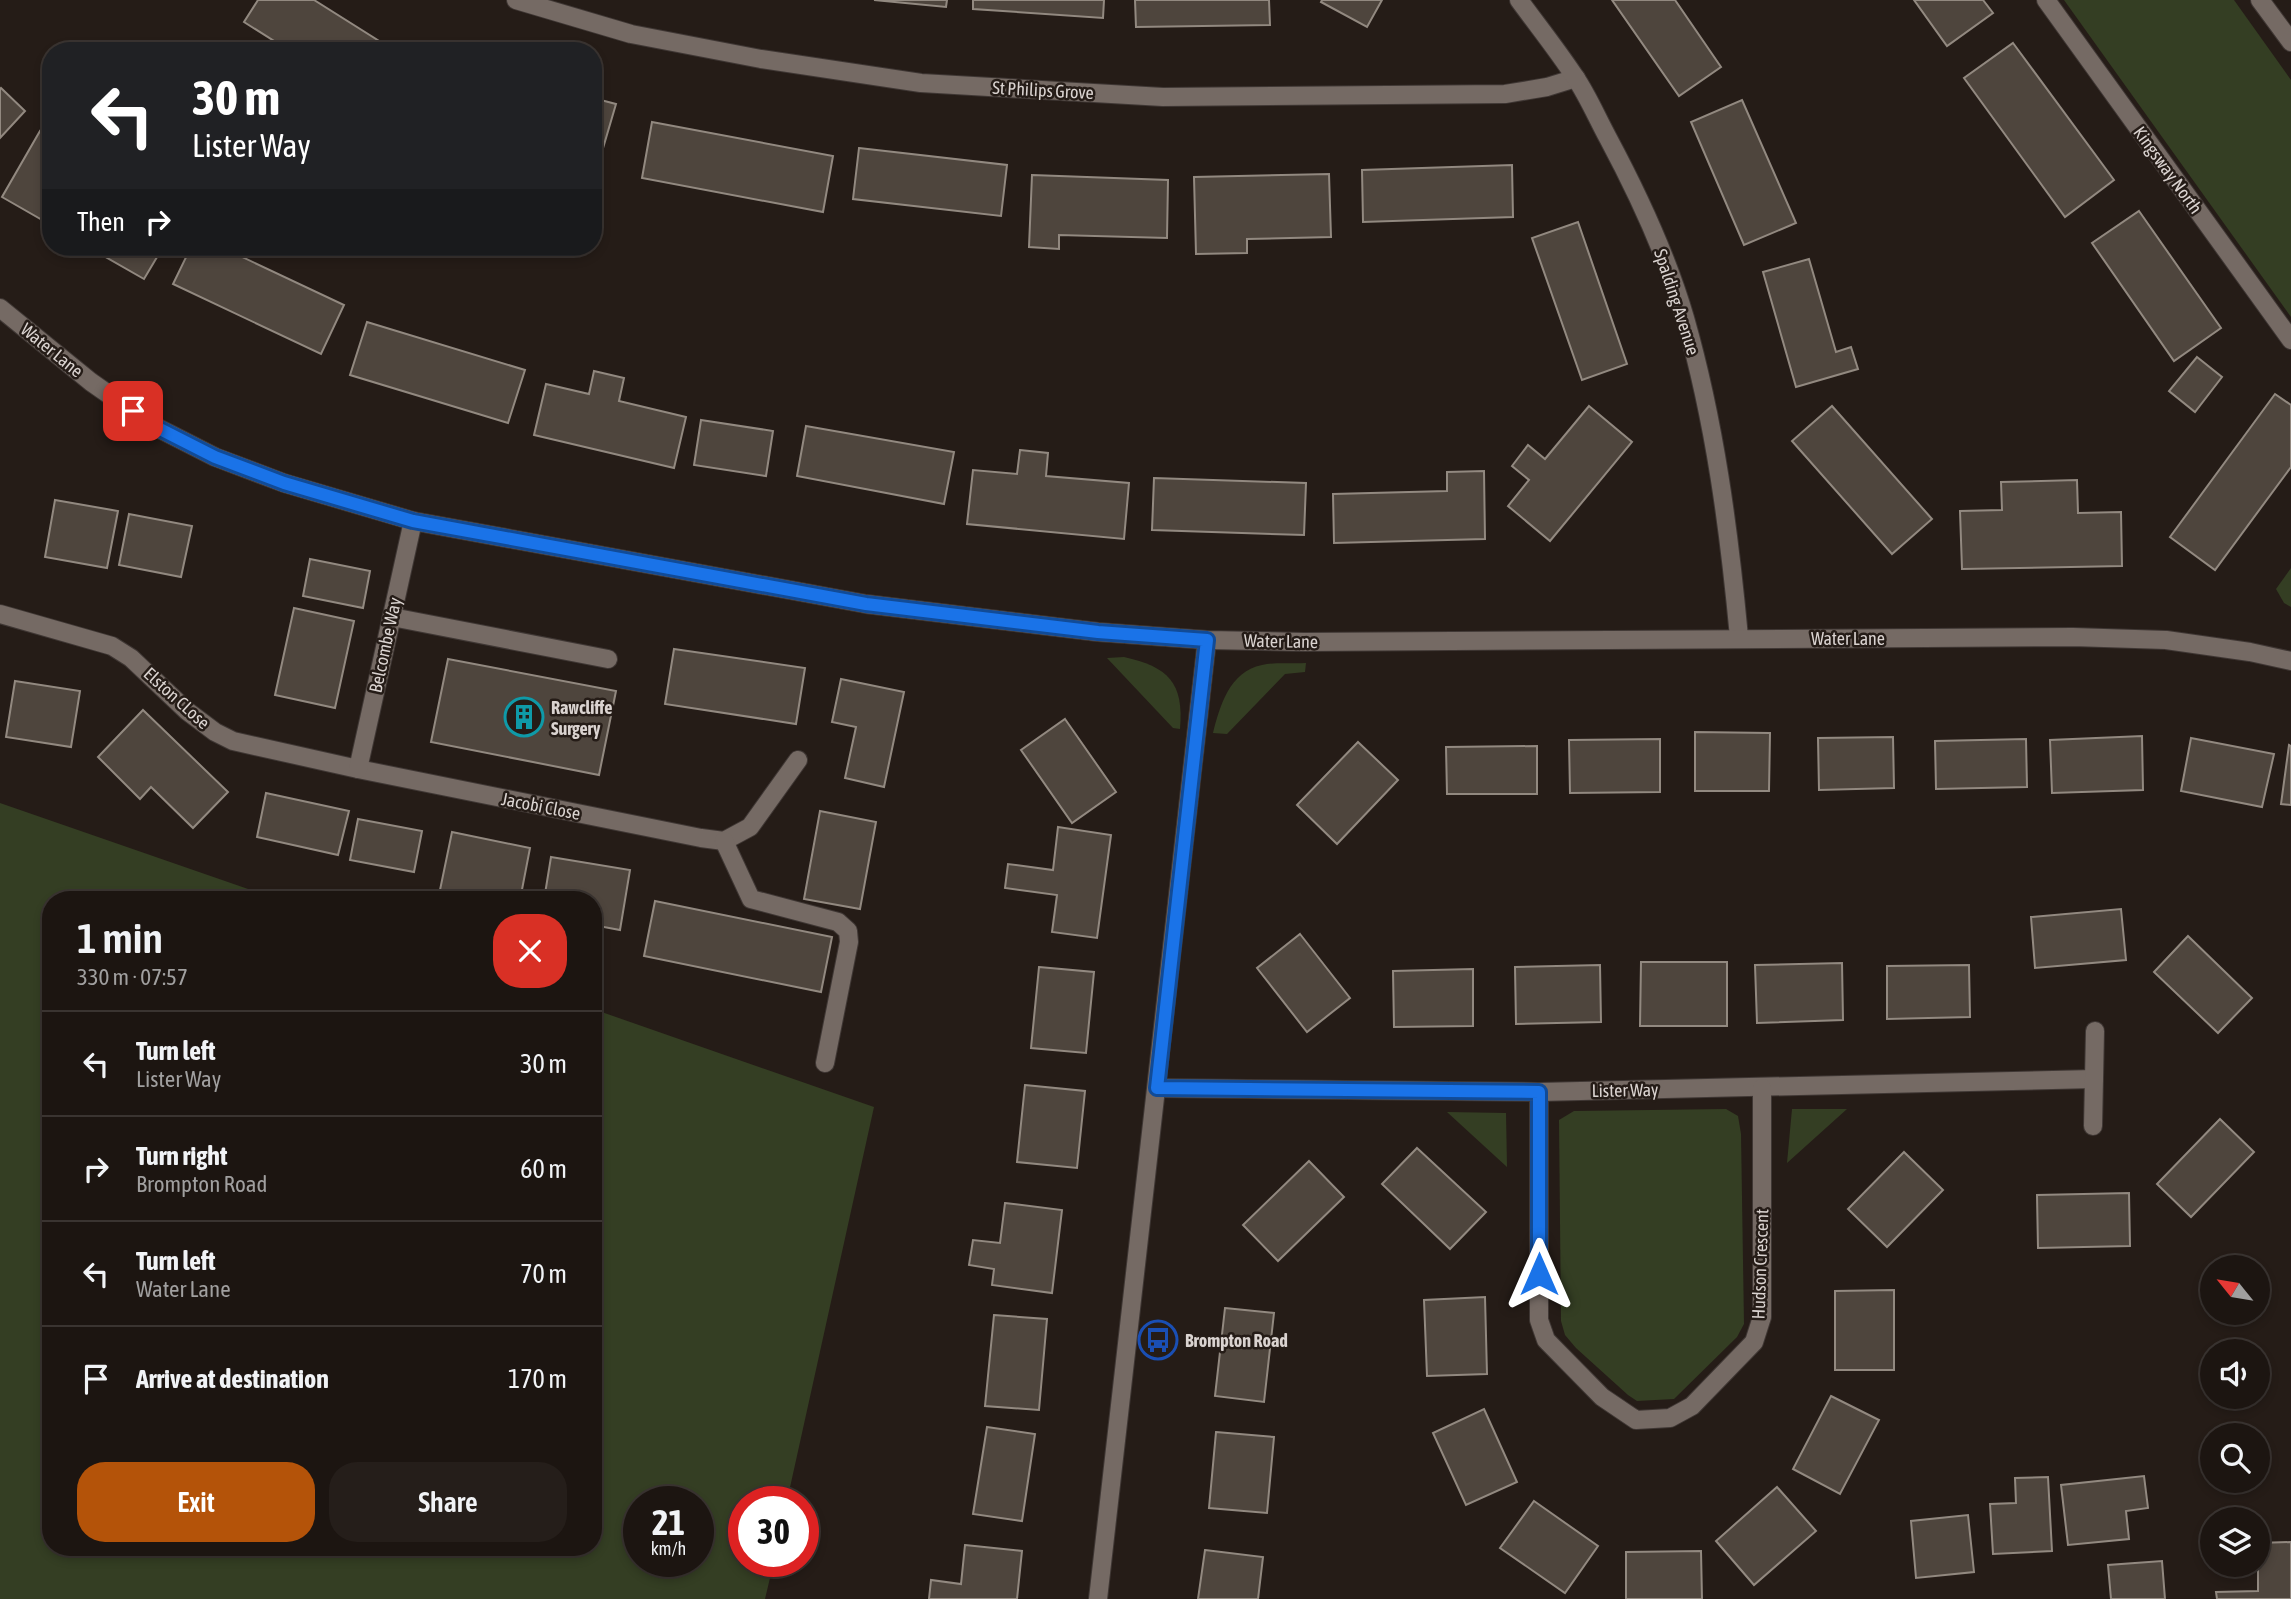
<!DOCTYPE html>
<html lang="en">
<head>
<meta charset="utf-8">
<style>
	:root { --surface:#1c1511; --page:#251e1a; --text:#f1f3f6; --muted:#a09f9f; --line:#3a3431; --accent:#b45309 }
	body { margin:0; font-family:"Asap Condensed",sans-serif; background:var(--page); color:var(--text); height:100vh; display:flex; flex-direction:column; font-size:26px; white-space:nowrap }
	* { box-sizing:border-box; margin:0 }
	p { font-size:23px; color:var(--muted) }
	.icon { flex:none; width:38px; height:38px; fill:none; stroke:currentColor; stroke-width:2; stroke-linecap:round; stroke-linejoin:round }
	.map { position:relative; flex:1; overflow:hidden }
	.details { position:absolute; left:42px; top:891px; width:560px; height:665px; display:flex; flex-direction:column; background:var(--surface); border-radius:28px; box-shadow:0 4px 10px #0003,0 0 0 2px var(--line) }
	.details>* { flex:none }
	.top-card { position:absolute; left:42px; top:42px; width:560px; height:214px; border-radius:28px; box-shadow:0 4px 10px #0003,0 0 0 2px var(--line); background:#202124; color:#fff; overflow:hidden }
	.needle { width:46px; rotate:300deg }
	.buttons { position:absolute; left:2200px; top:1255px; display:grid; gap:14px }
	.buttons a { display:grid; place-items:center; width:70px; height:70px; border-radius:50%; background:var(--surface); box-shadow:0 4px 10px #0003,0 0 0 2px var(--line); font-size:35px }
	.speed { position:absolute; left:623px; top:1486px; display:flex; gap:14px; font-size:35px; font-weight:700; text-align:center }
	.speed>* { display:grid; place-content:center; width:91px; height:91px; border-radius:50%; background:var(--surface); box-shadow:0 4px 10px #0003,0 0 0 2px var(--line); line-height:1 }
	.speed small { font-size:18px; font-weight:400 }
	.speed .limit { border:10px solid #d22; background:#fff; color:#111 }
	.pin { position:absolute; display:grid; place-items:center; width:60px; height:60px; color:#fff; margin:-30px; border-radius:14px; box-shadow:0 4px 10px #0006 }
	.me { position:absolute; width:77px; margin:-38px; rotate:0deg; stroke-linejoin:round; filter:drop-shadow(0 0 5px #0008) }
	.turn { display:flex; align-items:center; gap:24px; height:147px; padding:0 35px; font-size:32px }
	.turn .icon { width:91px; height:91px; stroke-width:2.5 }
	.turn b { display:block; font-size:49px; line-height:60px }
	.then { display:flex; align-items:center; height:66px; padding:0 35px; background:#0003; gap:14px; font-size:26px }
	.round { display:grid; place-items:center; flex:none; width:74px; height:74px; border-radius:28px; background:var(--page) }
	.head { display:flex; align-items:center; justify-content:space-between; height:119px; padding:0 35px }
	h1 { font-size:42px; font-weight:600; line-height:52px }
	.cta { display:flex; gap:14px; margin-top:auto; padding:14px 35px }
	.cta a { flex:1; height:80px; border-radius:28px; background:var(--accent); color:#fff; font-size:28px; font-weight:600; line-height:80px; text-align:center }
	.cta a+a { background:var(--page); color:var(--text) }
	ul { padding:0; list-style:none }
	li { display:flex; align-items:center; gap:21px; height:105px; padding:0 35px; border-top:2px solid var(--line) }
	li div { flex:1 }
	li b { display:block; font-size:26px }
	li em { font-style:normal }
	.map>svg:first-child { display:block }
	.green { fill:#343e23; fill-rule:evenodd }
	.building { fill:#4e453d; stroke:#928980; stroke-width:2 }
	.lines { fill:none; stroke-linecap:round; stroke-linejoin:round }
	.minor-casing { stroke:#3f3734; stroke-width:20 }
	.minor { stroke:#756a64; stroke-width:18 }
	.route-casing { stroke:#114b97; stroke-width:18 }
	.route { stroke:#1a73e8; stroke-width:12 }
	.labels { text-anchor:middle; dominant-baseline:central; stroke-width:5; stroke-linejoin:round; paint-order:stroke }
	.street-label { font-size:18px; fill:#dad3d0; stroke:#251c17 }
	.poi-label { font-size:18px; font-weight:bold; fill:#dad3d0; stroke:#251c17; text-anchor:start }
</style>
</head>
<body>
<div class="map">
<svg width="2291" height="1599" viewBox="0 0 2291 1599">
	<rect width="100%" height="100%" fill="#251c17"/>
	<g class="green">
		<path d="M2064,0H2234L2291,80V317Z"/>
		<path d="M2291,568V607L2284,603L2276,589Z"/>
		<path d="M1124,657C1168,667 1184,682 1180,729L1173,728L1107,658Z"/>
		<path d="M1306,663L1305,672L1285,674L1227,734L1213,733C1220,706 1229,672 1262,665C1275,662 1292,664 1306,663Z"/>
		<path d="M0,803L277,899L51,900V1547H593V1009L874,1107L787,1501L744,1502V1561H774L765,1599H0ZM639,1502H698V1561H639Z"/>
		<path d="M1726,1109L1738,1116L1741,1134L1744,1324L1737,1337L1674,1399L1637,1401L1628,1395L1576,1348L1565,1335L1561,1321L1559,1120L1574,1111Z"/>
		<path d="M1792,1109H1847L1787,1163Z"/>
		<path d="M1447,1112L1506,1113L1507,1167Z"/>
	</g>
	<g class="building">
		<path d="M258,0H314L395,51H290L244,22Z"/>
		<path d="M874,0H947L946,7Z"/>
		<path d="M973,0H1104L1103,18L973,9Z"/>
		<path d="M1135,0H1269L1270,25L1136,27Z"/>
		<path d="M1322,0H1382L1367,27L1321,2Z"/>
		<path d="M1612,0H1675L1721,67L1679,96Z"/>
		<path d="M1914,0H1983L1993,13L1947,46Z"/>
		<path d="M2013,43L2114,180L2065,217L1964,78Z"/>
		<path d="M1,88L25,111L0,138V89Z"/>
		<path d="M593,98L616,104L601,155L593,153Z"/>
		<path d="M1742,100L1796,223L1744,245L1691,122Z"/>
		<path d="M652,122L833,156L823,212L642,178Z"/>
		<path d="M40,131L51,138V225L2,197Z"/>
		<path d="M859,148L1007,165L1001,216L853,199Z"/>
		<path d="M1512,165L1513,217L1363,222L1362,170Z"/>
		<path d="M1329,174L1331,237L1247,239V253L1196,254L1194,177Z"/>
		<path d="M1032,175L1168,180L1167,238L1059,235V249L1029,247Z"/>
		<path d="M2139,211L2221,328L2174,361L2092,243Z"/>
		<path d="M1578,222L1627,364L1582,380L1532,238Z"/>
		<path d="M88,247H163L144,279Z"/>
		<path d="M191,247H221L344,305L321,354L173,284Z"/>
		<path d="M1809,259L1836,352L1851,347L1858,369L1796,387L1763,272Z"/>
		<path d="M367,322L525,370L508,423L350,375Z"/>
		<path d="M2197,357L2222,377L2195,412L2169,391Z"/>
		<path d="M594,371L624,378L619,401L686,417L674,468L534,435L546,384L589,394Z"/>
		<path d="M2275,394L2291,405V467L2215,570L2170,537Z"/>
		<path d="M1589,406L1632,442L1550,541L1508,506L1529,480L1512,466L1528,445L1545,459Z"/>
		<path d="M1832,406L1932,519L1892,554L1792,441Z"/>
		<path d="M701,420L773,431L766,476L694,465Z"/>
		<path d="M806,426L954,452L944,504L797,476Z"/>
		<path d="M1020,450L1048,453L1046,476L1129,483L1124,539L967,524L973,470L1017,474Z"/>
		<path d="M1484,471L1485,539L1334,543L1333,494L1447,491V472Z"/>
		<path d="M1154,478L1306,483L1304,535L1152,530Z"/>
		<path d="M2077,480L2078,513L2121,512L2122,566L1962,569L1960,511L2002,510L2001,482Z"/>
		<path d="M55,500L118,511L107,568L45,557Z"/>
		<path d="M129,514L192,526L181,577L119,565Z"/>
		<path d="M310,559L370,571L363,608L303,596Z"/>
		<path d="M294,608L354,621L335,708L275,695Z"/>
		<path d="M674,649L805,668L796,724L665,704Z"/>
		<path d="M448,659L616,691L599,775L431,742Z"/>
		<path d="M841,679L904,692L884,787L845,778L856,727L832,722Z"/>
		<path d="M15,681L80,691L71,747L6,737Z"/>
		<path d="M143,710L228,792L193,828L151,787L140,799L98,757Z"/>
		<path d="M1065,719L1116,792L1072,823L1021,750Z"/>
		<path d="M1695,732L1770,733L1769,791H1695Z"/>
		<path d="M2142,736L2143,790L2052,793L2050,740Z"/>
		<path d="M1893,737L1894,788L1819,790L1818,738Z"/>
		<path d="M2191,738L2274,754L2262,807L2181,791Z"/>
		<path d="M1660,739V792L1570,793L1569,740Z"/>
		<path d="M2026,739L2027,787L1936,789L1935,741Z"/>
		<path d="M1358,742L1398,780L1337,844L1297,805Z"/>
		<path d="M2289,745L2291,746V805L2281,804Z"/>
		<path d="M1537,746V794H1447L1446,747Z"/>
		<path d="M266,793L349,811L338,855L257,837Z"/>
		<path d="M820,811L876,822L860,909L804,899Z"/>
		<path d="M358,819L422,831L414,872L350,860Z"/>
		<path d="M1058,827L1111,835L1097,938L1052,932L1057,895L1005,888L1008,864L1053,870Z"/>
		<path d="M452,832L530,848L520,900H486L440,890Z"/>
		<path d="M551,857L630,870L620,930L593,925V900H544Z"/>
		<path d="M655,901L832,937L821,992L644,956Z"/>
		<path d="M2121,909L2126,960L2035,968L2031,917Z"/>
		<path d="M1300,934L1350,998L1307,1032L1257,968Z"/>
		<path d="M2188,936L2252,998L2218,1033L2154,972Z"/>
		<path d="M1641,962H1727V1026H1640Z"/>
		<path d="M1842,963L1843,1020L1757,1023L1755,965Z"/>
		<path d="M1600,965L1601,1022L1516,1024L1515,967Z"/>
		<path d="M1969,965L1970,1017L1887,1019V966Z"/>
		<path d="M1039,967L1094,972L1086,1053L1031,1048Z"/>
		<path d="M1473,969V1026L1394,1027L1393,971Z"/>
		<path d="M1025,1085L1085,1091L1077,1168L1017,1162Z"/>
		<path d="M2220,1119L2254,1152L2191,1217L2157,1184Z"/>
		<path d="M1417,1148L1486,1212L1450,1249L1382,1184Z"/>
		<path d="M1904,1152L1943,1190L1887,1247L1848,1209Z"/>
		<path d="M1309,1161L1344,1197L1278,1261L1243,1225Z"/>
		<path d="M2129,1193L2130,1246L2038,1248L2037,1195Z"/>
		<path d="M1005,1203L1062,1210L1052,1293L992,1285L994,1269L969,1265L973,1240L1000,1243Z"/>
		<path d="M1894,1290V1370H1835V1291Z"/>
		<path d="M1485,1297L1487,1374L1427,1376L1424,1300Z"/>
		<path d="M1225,1308L1274,1313L1264,1402L1215,1396Z"/>
		<path d="M994,1315L1047,1319L1039,1410L985,1406Z"/>
		<path d="M1831,1396L1879,1420L1840,1494L1793,1469Z"/>
		<path d="M1484,1409L1517,1482L1466,1505L1433,1433Z"/>
		<path d="M987,1427L1035,1434L1022,1521L973,1514Z"/>
		<path d="M1216,1432L1274,1437L1267,1513L1209,1508Z"/>
		<path d="M2144,1476L2148,1508L2126,1511L2129,1539L2068,1545L2061,1485Z"/>
		<path d="M2048,1477L2052,1551L1993,1554L1990,1504L2016,1503L2015,1478Z"/>
		<path d="M1777,1487L1816,1531L1754,1585L1716,1541Z"/>
		<path d="M1534,1501L1598,1546L1565,1593L1500,1548Z"/>
		<path d="M1968,1515L1974,1572L1916,1578L1911,1521Z"/>
		<path d="M2291,1542V1599H2217L2216,1592L2258,1591V1543Z"/>
		<path d="M965,1545L1022,1551L1017,1599H929L931,1580L961,1584Z"/>
		<path d="M1205,1550L1263,1557L1258,1599H1198Z"/>
		<path d="M1701,1551L1702,1599H1626V1552Z"/>
		<path d="M2162,1561L2165,1599H2111L2108,1565Z"/>
	</g>
	<g class="lines">
		<defs>
			<g id="minor">
				<path d="M516,0L631,34L761,59L921,83L1163,97L1505,94L1547,87L1576,78"/>
				<path d="M1519,0C1538,26 1558,51 1575,77C1588,96 1597,118 1608,138C1639,196 1667,256 1685,318C1715,423 1729,530 1739,637"/>
				<path d="M2046,0L2291,340"/>
				<path d="M2260,0L2291,42"/>
				<path d="M0,308L91,382L154,426L215,457L284,483L413,521L866,604L1098,632L1207,640L1304,642L2073,637L2166,640L2250,652L2291,661"/>
				<path d="M0,614L112,646L131,658L187,711L215,732L233,741L358,769L701,838L724,841L750,827L798,760"/>
				<path d="M392,617L608,659"/>
				<path d="M358,769L413,521"/>
				<path d="M724,841L751,899L838,922L848,931L849,942L825,1063"/>
				<path d="M1157,1088L1539,1092L2094,1079"/>
				<path d="M1539,1092V1320L1546,1340L1602,1397L1636,1420L1670,1418L1692,1406L1754,1342L1762,1317V1088"/>
				<path d="M2093,1126L2095,1031"/>
				<path d="M1098,1599L1207,640"/>
			</g>
		</defs>
		<use href="#minor" class="minor-casing"/>
		<use href="#minor" class="minor"/>
	</g>
	<g class="lines">
		<defs>
			<path id="route" d="M133,411L154,426L215,457L284,483L413,521L866,604L1098,632L1207,640L1157,1088L1539,1092V1274"/>
		</defs>
		<use href="#route" class="route-casing"/>
		<use href="#route" class="route"/>
	</g>
	<defs>
		<symbol id="building-ring" viewBox="-11 -11 22 22"><circle r="9.5" fill="#251c17" stroke="#0f9aa8" stroke-width="1.5"/><path d="M-4-6H4V6H1V3H-1V6H-4ZM-2.5-4.3h1.7v1.8h-1.7ZM.8-4.3h1.7v1.8H.8ZM-2.5-1h1.7V.8h-1.7ZM.8-1h1.7V.8H.8Z" fill="#0f9aa8"/></symbol>
		<symbol id="bus-ring" viewBox="-11 -11 22 22"><circle r="9.5" fill="#251c17" stroke="#1a4fb4" stroke-width="1.5"/><path d="M-5-6H5V4H4V6H2V4H-2V6H-4V4H-5ZM-3.5-4V0h7V-4ZM-3.5 1.2v1.5H-2V1.2ZM2 1.2v1.5H3.5V1.2Z" fill="#1a4fb4"/></symbol>
	</defs>
	<g fill-rule="evenodd">
		<use href="#building-ring" x="502" y="695" width="44" height="44"/>
		<use href="#bus-ring" x="1136" y="1318" width="44" height="44"/>
	</g>
	<g class="labels">
		<g class="street-label">
			<text transform="translate(1043 90) rotate(3)">St Philips Grove</text>
			<text transform="translate(2168 170) rotate(54)">Kingsway North</text>
			<text transform="translate(1677 302) rotate(72)">Spalding Avenue</text>
			<text transform="translate(52 350) rotate(39)">Water Lane</text>
			<text x="1848" y="638">Water Lane</text>
			<text transform="translate(1281 641) rotate(1)">Water Lane</text>
			<text transform="translate(385 645) rotate(-78)">Belcombe Way</text>
			<text transform="translate(177 698) rotate(42)">Elston CLose</text>
			<text transform="translate(541 806) rotate(11)">Jacobi Close</text>
			<text transform="translate(1625 1090) rotate(-1)">Lister Way</text>
			<text transform="translate(1760 1264) rotate(-88)">Hudson Crescent</text>
		</g>
		<g class="poi-label">
			<text x="551" y="707">Rawcliffe<tspan x="551" dy="21">Surgery</tspan></text>
			<text x="1185" y="1340">Brompton Road</text>
		</g>
	</g>
</svg>
<div class="buttons">
<a><svg class="needle" viewBox="-14 -14 28 28"><path d="M0-13l5 13h-10z" fill="#e53935"/><path d="M0 13l5-13h-10z" fill="#a09f9f"/></svg></a>
<a><svg class="icon" aria-label="sound" viewBox="0 0 24 24"><path d="M4 9h4l5-4v14l-5-4H4zM17 9q2 3 0 6"/></svg></a>
<a><svg class="icon" aria-label="search" viewBox="0 0 24 24"><circle cx="10" cy="10" r="6"/><path d="M15 15l6 6"/></svg></a>
<a><svg class="icon" aria-label="layers" viewBox="0 0 24 24"><path d="M12 4l9 5-9 5-9-5zM3 14l9 5 9-5"/></svg></a>
</div>
<div class="speed"><div>21<small>km/h</small></div><div class="limit">30</div></div>
<div class="pin" style="left:133px;top:411px;background:#d93025"><svg class="icon" aria-label="arrive" viewBox="0 0 24 24"><path d="M6 21V4h12l-3 4 3 4H6"/></svg></div>
<svg class="me" style="left:1539px;top:1274px" viewBox="-20 -20 40 40"><path d="M0-17L14 15 0 8-14 15z" fill="#1a73e8" stroke="#fff" stroke-width="4"/></svg>
<div class="top-card">
<div class="turn"><svg class="icon" aria-label="left" viewBox="0 0 24 24"><path d="M17 20v-9H6M10 6l-5 5 5 5"/></svg><div><b>30 m</b>Lister Way</div></div>
<div class="then">Then<svg class="icon" aria-label="right" viewBox="0 0 24 24"><path d="M7 20v-9h11M14 6l5 5-5 5"/></svg></div>
</div>
<section class="details">
<div class="head"><div><h1>1 min</h1><p>330 m · 07:57</p></div><a class="round" style="background:#d93025;color:#fff"><svg class="icon" aria-label="close" viewBox="0 0 24 24"><path d="M6 6l12 12M18 6L6 18"/></svg></a></div>
<ul>
<li><svg class="icon" aria-label="left" viewBox="0 0 24 24"><path d="M17 20v-9H6M10 6l-5 5 5 5"/></svg><div><b>Turn left</b><p>Lister Way</p></div><em>30 m</em></li>
<li><svg class="icon" aria-label="right" viewBox="0 0 24 24"><path d="M7 20v-9h11M14 6l5 5-5 5"/></svg><div><b>Turn right</b><p>Brompton Road</p></div><em>60 m</em></li>
<li><svg class="icon" aria-label="left" viewBox="0 0 24 24"><path d="M17 20v-9H6M10 6l-5 5 5 5"/></svg><div><b>Turn left</b><p>Water Lane</p></div><em>70 m</em></li>
<li><svg class="icon" aria-label="arrive" viewBox="0 0 24 24"><path d="M6 21V4h12l-3 4 3 4H6"/></svg><div><b>Arrive at destination</b></div><em>170 m</em></li>
</ul>
<div class="cta"><a>Exit</a><a>Share</a></div>
</section>
</div>
</body>
</html>
